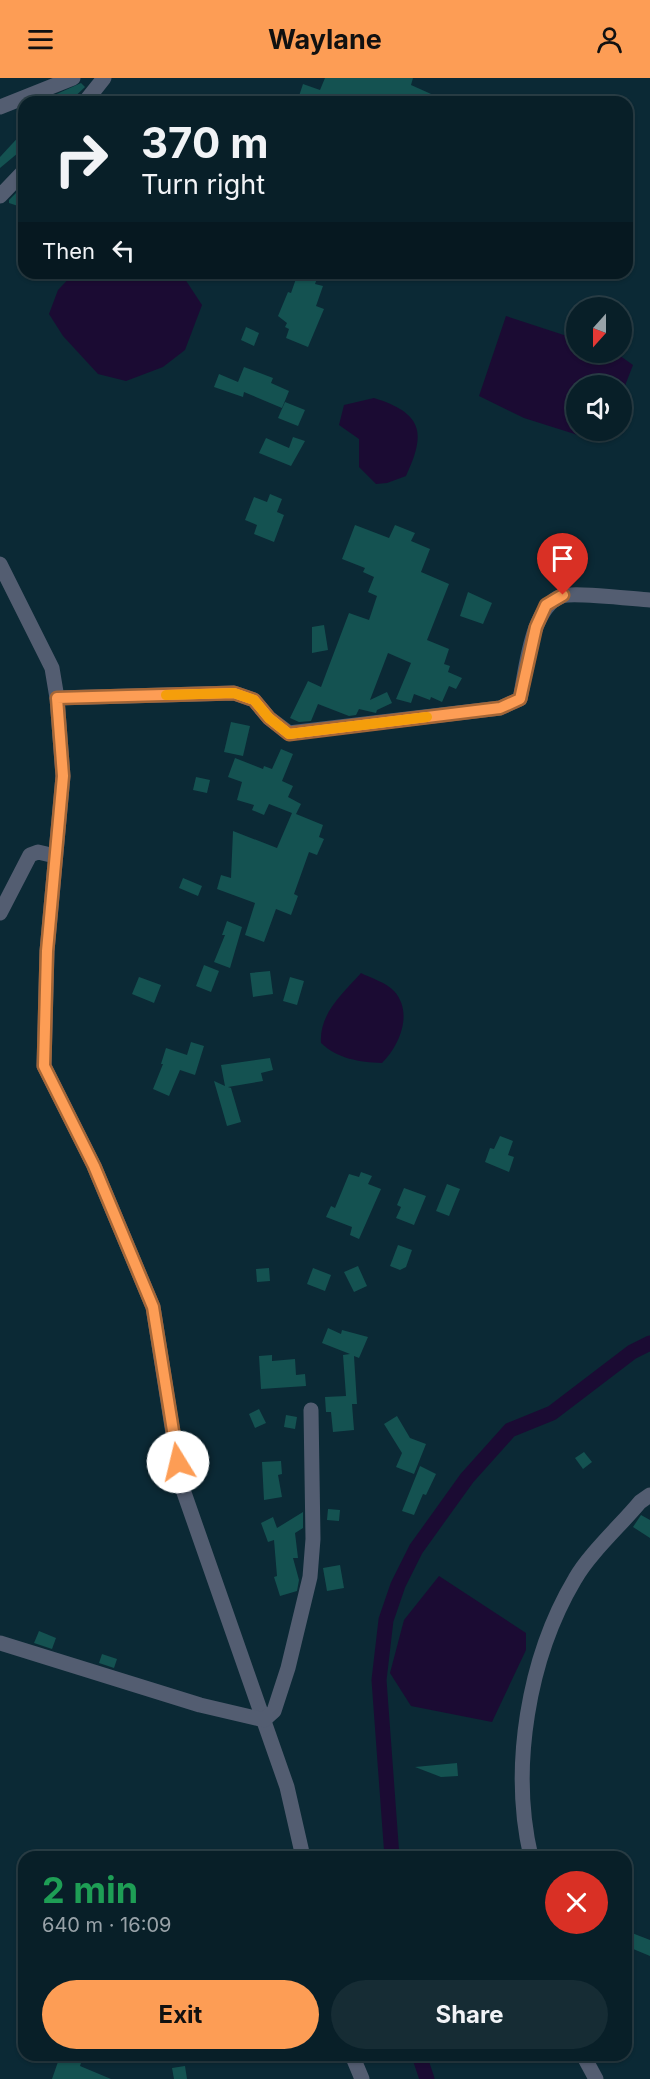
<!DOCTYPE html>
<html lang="en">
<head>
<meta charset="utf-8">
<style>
	:root { --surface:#081f28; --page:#162c34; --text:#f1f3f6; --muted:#98a2a8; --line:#293d45; --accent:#fd9d55 }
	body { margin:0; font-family:Inter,sans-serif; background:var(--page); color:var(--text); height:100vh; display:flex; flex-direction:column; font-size:22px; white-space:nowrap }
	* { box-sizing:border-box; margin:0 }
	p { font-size:20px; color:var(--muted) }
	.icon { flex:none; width:33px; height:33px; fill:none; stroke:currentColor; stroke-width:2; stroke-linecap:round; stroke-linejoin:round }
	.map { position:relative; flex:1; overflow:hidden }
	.panel { position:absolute; left:18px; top:1773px; width:614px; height:210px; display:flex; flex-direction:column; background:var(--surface); border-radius:18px; box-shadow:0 2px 4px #0004,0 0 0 2px var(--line) }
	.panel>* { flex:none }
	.hud { position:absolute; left:18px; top:18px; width:615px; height:183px; border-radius:18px; box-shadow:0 2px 4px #0004,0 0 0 2px var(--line); background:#081f28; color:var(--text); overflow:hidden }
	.needle { width:39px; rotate:201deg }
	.tools { position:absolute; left:566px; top:219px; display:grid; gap:12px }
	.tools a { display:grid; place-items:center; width:66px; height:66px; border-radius:50%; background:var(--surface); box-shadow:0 2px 4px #0004,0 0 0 2px var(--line); font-size:30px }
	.pin { position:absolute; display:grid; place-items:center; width:51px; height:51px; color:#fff; margin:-62px -26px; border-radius:50% 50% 50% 0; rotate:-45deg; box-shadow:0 0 6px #0007 }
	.pin .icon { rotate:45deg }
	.me { position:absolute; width:66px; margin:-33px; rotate:351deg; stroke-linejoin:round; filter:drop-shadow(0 0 4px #0008) }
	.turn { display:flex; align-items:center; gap:21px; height:126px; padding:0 24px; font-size:27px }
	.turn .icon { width:78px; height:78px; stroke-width:2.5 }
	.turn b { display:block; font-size:42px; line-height:51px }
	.then { display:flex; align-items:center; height:57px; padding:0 24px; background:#0003; gap:12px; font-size:22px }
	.round { display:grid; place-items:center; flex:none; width:63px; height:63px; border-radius:32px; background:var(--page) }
	.overview { display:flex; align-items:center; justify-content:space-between; height:102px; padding:0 24px }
	h1 { font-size:36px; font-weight:700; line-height:45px; color:#1e9e55 }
	.button { display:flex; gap:12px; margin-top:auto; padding:12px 24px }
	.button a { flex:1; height:69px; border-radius:36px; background:var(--accent); color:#111; font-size:24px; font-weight:700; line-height:69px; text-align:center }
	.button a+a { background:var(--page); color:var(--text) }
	header { display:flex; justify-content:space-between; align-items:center; height:78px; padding:0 24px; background:var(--accent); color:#111; font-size:27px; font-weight:700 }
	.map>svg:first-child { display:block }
	.water { fill:#1b0b33 }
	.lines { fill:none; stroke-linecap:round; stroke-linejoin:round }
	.canal { stroke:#1b0b33; stroke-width:15 }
	.building { fill:#145251 }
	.minor { stroke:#535d71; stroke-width:15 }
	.route-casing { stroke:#a46637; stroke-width:15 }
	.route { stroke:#fd9d55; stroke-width:10 }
	.slow { stroke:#f59e0b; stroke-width:10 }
</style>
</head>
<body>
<header><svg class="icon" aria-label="menu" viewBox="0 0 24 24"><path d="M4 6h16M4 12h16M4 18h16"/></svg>Waylane<svg class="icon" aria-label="person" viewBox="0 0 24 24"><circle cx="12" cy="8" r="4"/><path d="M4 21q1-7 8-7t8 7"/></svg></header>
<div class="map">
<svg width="650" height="2001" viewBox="0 0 650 2001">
	<rect width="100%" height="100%" fill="#0b2935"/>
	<g class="water">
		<path d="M74,195H181L202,227L185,272L163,289L126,303L98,296L63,258L49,236L58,212Z"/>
		<path d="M506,238L576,261V274L616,275L633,287L621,318V308H576V352L606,353L600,364L524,340L479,318Z"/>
		<path d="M374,320C422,335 427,354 406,398L387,405L376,406L359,389V361L339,347L344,327Z"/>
		<path d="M361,895C371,900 387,905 394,913C414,935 399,968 382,985C359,984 338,981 321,965C319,936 342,916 361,895Z"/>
		<path d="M439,1498L526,1555V1572L492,1644L411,1628L390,1595L404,1542Z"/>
	</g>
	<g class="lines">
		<g class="canal">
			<path d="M392,1779L379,1602L386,1542L398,1507L416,1471L467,1400L510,1352L552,1335L632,1274L650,1265"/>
			<path d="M419,1977L427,2001"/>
		</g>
	</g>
	<g class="building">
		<path d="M325,0H413L411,7L449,24H297L303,6L320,12Z"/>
		<path d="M81,5L85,9L69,24H39Z"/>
		<path d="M24,53V70L0,90V79Z"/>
		<path d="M24,107L21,129L9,125V122Z"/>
		<path d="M298,195H319L315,206L323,208L316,228L324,231L308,269L286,260L289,251L285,249L287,245L278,238L288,214L291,215Z"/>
		<path d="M246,249L259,255L254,268L241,262Z"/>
		<path d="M244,289L273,300L271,305L289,313L282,330L244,314L243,319L214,309L219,296L238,304Z"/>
		<path d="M285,324L305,332L298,348L278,340Z"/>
		<path d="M293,359L305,363L291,388L259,375L266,360L289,370Z"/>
		<path d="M270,416L282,421L277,434L284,437L274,464L254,456L257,447L245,442L254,419L267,424Z"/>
		<path d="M355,447L389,460L395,447L415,455L411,463L430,471L421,494L449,506L427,562L449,571L444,586L450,588L448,594L462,600L456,611L449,608L442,624L431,619L430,622L414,616L411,625L396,621L411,585L388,575L370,622L387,614L392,625L377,632L376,635L359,631L356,637L349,638L318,626L311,643L299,644L290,640L308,603L321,609L349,535L369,542L377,518L368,514L374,499L363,494L365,490L342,481Z"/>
		<path d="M468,514L492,525L483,546L460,538Z"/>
		<path d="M324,547L328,572L312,575V549Z"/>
		<path d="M231,644L250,648L243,678L224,674Z"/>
		<path d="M281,671L293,676L282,703L293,708L288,719L301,726L296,736L323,747L319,759L324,761L317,777L309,774L294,816L298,818L291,837L276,831L264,864L245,857L255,825L217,811L221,797L231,800L233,753L277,770L292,735L269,726L264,737L252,732L254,727L237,722L242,704L228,699L235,680L263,691L264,688L272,691Z"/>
		<path d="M196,699L210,702L207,715L193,712Z"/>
		<path d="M183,800L202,808L198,818L179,810Z"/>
		<path d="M227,843L242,849L230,890L214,884L225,857H222Z"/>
		<path d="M204,887L219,893L211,914L196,908Z"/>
		<path d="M270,893L273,916L253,919L250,895Z"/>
		<path d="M139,899L161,907L154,925L132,916Z"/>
		<path d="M290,899L304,903L297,927L283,923Z"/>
		<path d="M191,964L204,968L195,997L180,992L169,1018L153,1011L163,986H161L166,970L187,977Z"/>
		<path d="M270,980L273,992L261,995L263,1003L228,1009L231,1010L241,1044L227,1048L214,1003L225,1008L221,987Z"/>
		<path d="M500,1058L513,1063L508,1077L514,1079L509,1094L485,1084L490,1070L494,1071Z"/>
		<path d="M361,1094L372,1098L368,1106L381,1111L359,1161L350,1157L352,1149L326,1139L331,1128L335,1130L349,1096L359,1099Z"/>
		<path d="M447,1106L460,1111L449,1138L436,1133Z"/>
		<path d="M404,1110L426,1118L414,1147L396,1140L401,1129L397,1127Z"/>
		<path d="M398,1167L412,1172L406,1189L400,1192L390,1188Z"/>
		<path d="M358,1188L367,1208L354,1214L344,1194Z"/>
		<path d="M269,1190L270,1203L257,1204L256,1191Z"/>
		<path d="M313,1190L331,1197L325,1213L307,1206Z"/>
		<path d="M328,1250L341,1256L342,1252L368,1259L359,1280L354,1278L357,1326H352L354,1352L333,1354L331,1334H326L325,1319L346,1318L343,1277L350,1276L322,1265Z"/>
		<path d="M272,1277V1283L295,1281L296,1297L305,1296L306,1308L261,1311L259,1278Z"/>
		<path d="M259,1331L266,1345L255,1350L249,1336Z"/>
		<path d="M286,1337L297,1339L295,1351L284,1349Z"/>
		<path d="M397,1338L410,1360L426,1366L414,1396L396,1389L402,1375L384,1346Z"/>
		<path d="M584,1374L592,1384L583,1391L575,1380Z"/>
		<path d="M281,1383L282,1396L278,1397L282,1419L264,1422L262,1384Z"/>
		<path d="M420,1388L436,1396L426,1417L423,1416L414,1437L402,1433Z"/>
		<path d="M328,1431L340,1432L339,1443L327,1442Z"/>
		<path d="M303,1434V1450L295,1455L298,1480H293L299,1502L297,1513L280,1518L274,1499L277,1498L274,1462L268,1464L261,1445L273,1439L277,1450Z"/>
		<path d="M641,1437L650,1442V1460L633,1449Z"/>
		<path d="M340,1487L344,1510L327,1513L323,1490Z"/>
		<path d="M39,1553L56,1560L52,1571L34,1565Z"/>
		<path d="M102,1576L117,1581L114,1590L99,1585Z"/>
		<path d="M457,1685L458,1698L441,1699L415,1689Z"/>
		<path d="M632,1855L650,1862V1878L626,1868Z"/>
		<path d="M60,1978L81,1985L80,1988L111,2001H52Z"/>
		<path d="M185,1988L187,2001H174L172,1990Z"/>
	</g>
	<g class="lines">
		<g class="minor">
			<path d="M85,24L104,0"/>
			<path d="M0,29L73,0"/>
			<path d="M0,118L24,93"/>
			<path d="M0,486L52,590L57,620L63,698L47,873L44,988L94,1088L153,1229L181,1406L287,1709L303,1779"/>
			<path d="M57,620L234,615L254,622L269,640L289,655L500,630L520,621C526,593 531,528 562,518C573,514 634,521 650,522"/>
			<path d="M0,835L30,777L38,774L55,778"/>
			<path d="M0,1565L200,1627L264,1642L274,1633L288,1590L310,1499L313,1461L311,1332"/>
			<path d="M531,1779C510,1690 528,1580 575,1501C589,1476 621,1447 640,1424L650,1417"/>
			<path d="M352,1977L362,2001"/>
			<path d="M583,1977L596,2001"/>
		</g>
	</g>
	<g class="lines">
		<defs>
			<path id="route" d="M178,1384L153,1229L94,1088L44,988L47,873L63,698L57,620L234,615L254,622L269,640L289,656L500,630L520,621L536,549L546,527L563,517"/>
		</defs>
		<use href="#route" class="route-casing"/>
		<use href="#route" class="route"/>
		<path class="slow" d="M166,617L234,615L254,622L269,640L289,656L427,639"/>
	</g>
</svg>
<div class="tools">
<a><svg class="needle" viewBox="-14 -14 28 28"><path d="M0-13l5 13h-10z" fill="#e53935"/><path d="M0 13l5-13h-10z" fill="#98a2a8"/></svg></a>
<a><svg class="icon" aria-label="sound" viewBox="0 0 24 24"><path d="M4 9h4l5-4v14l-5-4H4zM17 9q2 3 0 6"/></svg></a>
</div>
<div class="pin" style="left:563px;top:517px;background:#d93025"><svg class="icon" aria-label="arrive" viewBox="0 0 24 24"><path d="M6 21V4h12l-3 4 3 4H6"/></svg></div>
<svg class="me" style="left:178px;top:1384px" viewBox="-20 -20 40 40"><circle r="19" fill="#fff"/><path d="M0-13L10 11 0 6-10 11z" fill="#fd9d55"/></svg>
<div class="hud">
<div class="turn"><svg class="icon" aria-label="right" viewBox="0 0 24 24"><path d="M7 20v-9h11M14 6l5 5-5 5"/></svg><div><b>370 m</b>Turn right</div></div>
<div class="then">Then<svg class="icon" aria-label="left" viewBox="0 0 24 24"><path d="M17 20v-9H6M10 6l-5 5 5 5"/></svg></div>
</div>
<section class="panel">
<div class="overview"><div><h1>2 min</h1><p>640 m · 16:09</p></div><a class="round" style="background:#d93025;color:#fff"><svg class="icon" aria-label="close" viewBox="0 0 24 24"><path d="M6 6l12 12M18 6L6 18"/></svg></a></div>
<div class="button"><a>Exit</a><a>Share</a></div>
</section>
</div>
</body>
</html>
